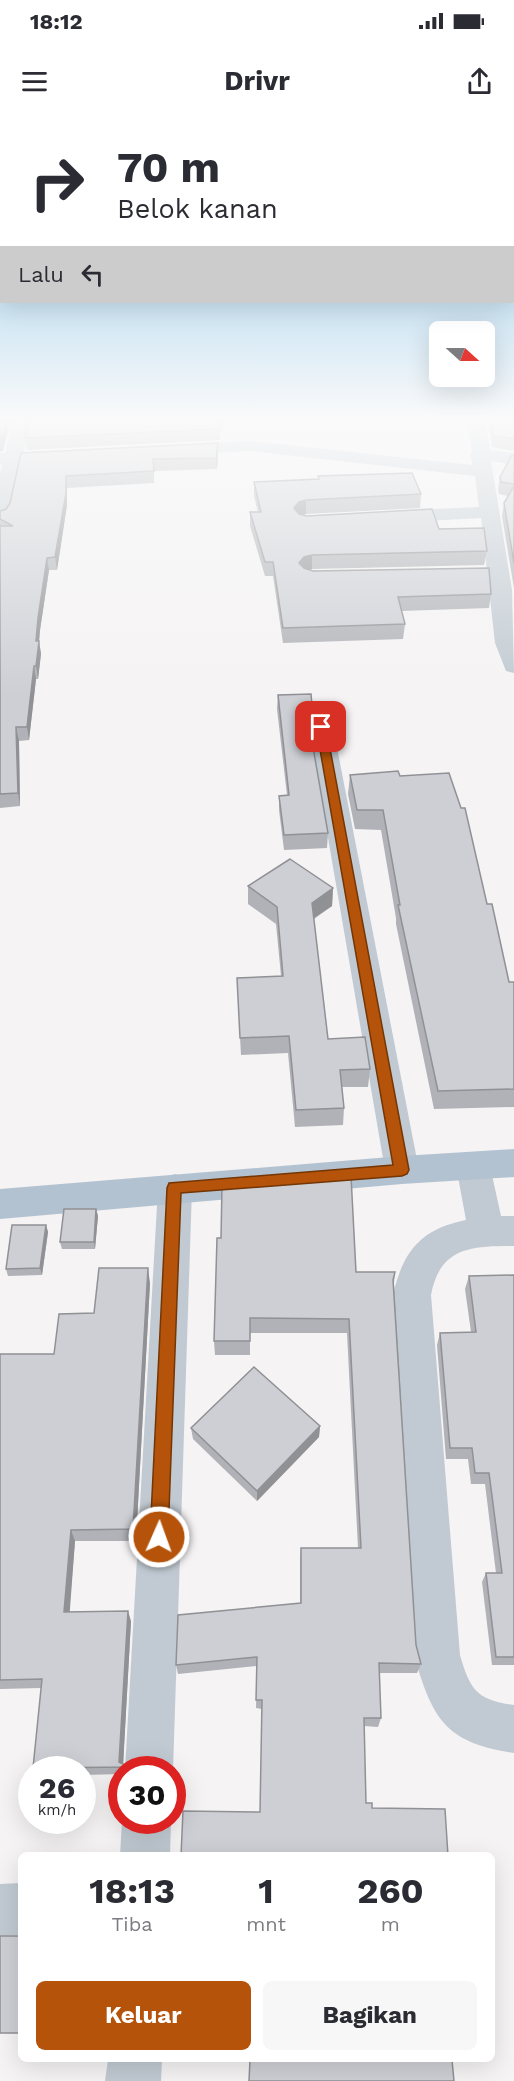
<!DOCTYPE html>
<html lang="id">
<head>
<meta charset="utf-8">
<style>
	:root { --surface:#fff; --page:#f7f7f7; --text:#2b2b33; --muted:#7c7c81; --accent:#b45309 }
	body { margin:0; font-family:"Work Sans",sans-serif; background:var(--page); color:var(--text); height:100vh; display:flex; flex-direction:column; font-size:22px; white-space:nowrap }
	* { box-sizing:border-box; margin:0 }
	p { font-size:20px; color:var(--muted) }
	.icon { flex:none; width:33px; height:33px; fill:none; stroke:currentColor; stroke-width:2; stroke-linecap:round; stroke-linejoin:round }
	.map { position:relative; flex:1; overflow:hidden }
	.details { position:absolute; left:18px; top:1732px; width:477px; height:210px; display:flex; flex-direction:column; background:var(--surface); border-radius:9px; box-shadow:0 6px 24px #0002 }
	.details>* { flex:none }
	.hud { position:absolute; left:0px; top:0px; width:514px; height:183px; box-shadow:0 6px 24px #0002; background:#fff; color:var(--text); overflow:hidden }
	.needle { width:39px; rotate:111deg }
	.controls { position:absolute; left:429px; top:201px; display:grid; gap:12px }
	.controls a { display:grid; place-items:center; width:66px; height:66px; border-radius:9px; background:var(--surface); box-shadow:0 6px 24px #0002; font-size:30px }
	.speed { position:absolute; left:18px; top:1636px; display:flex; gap:12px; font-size:30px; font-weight:700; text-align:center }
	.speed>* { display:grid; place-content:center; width:78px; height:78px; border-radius:50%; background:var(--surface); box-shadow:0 6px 24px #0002; line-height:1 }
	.speed small { font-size:15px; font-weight:400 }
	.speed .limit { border:9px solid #d22; background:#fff; color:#111 }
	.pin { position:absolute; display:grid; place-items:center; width:51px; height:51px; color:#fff; margin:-26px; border-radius:12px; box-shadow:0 3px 9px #0006 }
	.me { position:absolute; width:66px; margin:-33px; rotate:2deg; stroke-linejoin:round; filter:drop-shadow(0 0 4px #0008) }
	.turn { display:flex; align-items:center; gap:21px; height:126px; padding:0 18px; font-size:27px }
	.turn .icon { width:78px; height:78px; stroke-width:2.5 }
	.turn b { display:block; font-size:42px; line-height:51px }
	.then { display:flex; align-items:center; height:57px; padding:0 18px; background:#0003; gap:12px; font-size:22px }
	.eta { display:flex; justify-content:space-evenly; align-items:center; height:102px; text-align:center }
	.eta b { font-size:36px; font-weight:700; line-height:42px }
	.primary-button { display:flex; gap:12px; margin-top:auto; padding:12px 18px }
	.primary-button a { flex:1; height:69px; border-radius:9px; background:var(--accent); color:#fff; font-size:24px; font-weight:700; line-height:69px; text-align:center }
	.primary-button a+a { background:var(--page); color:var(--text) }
	.status { display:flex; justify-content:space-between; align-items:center; height:42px; padding:0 30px; background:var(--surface); direction:ltr }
	.status svg { height:16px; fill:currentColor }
	header { display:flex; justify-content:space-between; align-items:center; height:78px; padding:0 18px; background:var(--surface); font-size:27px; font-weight:700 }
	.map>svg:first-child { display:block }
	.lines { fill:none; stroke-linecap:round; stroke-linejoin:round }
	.minor { fill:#c1cad2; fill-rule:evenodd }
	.major { fill:#b3c2d1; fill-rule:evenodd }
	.wall { fill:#b0b2b7 }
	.shaded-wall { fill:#909195 }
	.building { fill:#cdcfd5; stroke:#909195; stroke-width:1.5 }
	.route { fill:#b45309; stroke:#753606; stroke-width:1.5 }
</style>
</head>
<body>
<div class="status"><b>18:12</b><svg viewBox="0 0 49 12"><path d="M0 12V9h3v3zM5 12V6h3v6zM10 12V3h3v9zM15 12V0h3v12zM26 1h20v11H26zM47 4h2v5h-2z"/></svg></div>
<header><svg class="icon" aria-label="menu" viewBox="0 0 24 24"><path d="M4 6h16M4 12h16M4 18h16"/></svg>Drivr<svg class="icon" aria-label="share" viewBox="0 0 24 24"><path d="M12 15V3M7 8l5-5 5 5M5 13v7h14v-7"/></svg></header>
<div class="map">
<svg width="514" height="1961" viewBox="0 0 514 1961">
	<rect width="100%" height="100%" fill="#f5f3f3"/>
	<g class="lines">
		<g class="minor">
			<path d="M13,300H31L24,332L65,330L71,331L74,335L71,339L65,340L21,343L10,395L7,399L0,401V354L2,344L0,345V333H5Z"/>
			<path d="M467,300H485L490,330L514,333V345L491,341L512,470L514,553L506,551L495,523L481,398L390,403L383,401L380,397L383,393L390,391L479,387L475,356L249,331L173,335L167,334L164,330L167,326L173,325L249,321L473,345L470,334L472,332Z"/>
			<path d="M321,600L330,602L333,607L419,1050L414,1060L402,1064L390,1060L385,1050L309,607L312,602Z"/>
			<path d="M473,1032L485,1036L490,1046L501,1096H514V1126C471,1126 440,1127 431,1175L460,1535C470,1570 477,1580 514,1585V1633C445,1623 432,1598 414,1535L393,1175C403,1131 421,1109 466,1100L456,1046L461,1036Z"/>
			<path d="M175,1054L187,1058L192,1068L173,1650H125L158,1068L163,1058Z"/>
			<path d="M122,1701H171L170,1736H120Z"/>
			<path d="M21,1763V1815L0,1816V1764Z"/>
			<path d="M108,1940H162L161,1961H105Z"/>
		</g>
		<path class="major" d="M514,1029V1057L402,1064L0,1099V1069L402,1036Z"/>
	</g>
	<g class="wall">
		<path d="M29,300H224V307H221L220,320L27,330L25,318Z"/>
		<path d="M490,300H514V331L492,327L489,308Z"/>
		<path d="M21,333L218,335L217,349L154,351V363L67,368V385L57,450H49L40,510L39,521L41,534L38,559H36L29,620L19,621L20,686L0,688V391L6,389L10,383Z"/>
		<path d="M514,335V468L502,396L504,383L508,376L499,374L498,369L500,357Z"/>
		<path d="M318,356L421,374L420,388L306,394L302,395L307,396L439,409L487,431L484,445L312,449L309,450L491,474L489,488L401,491L405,504L403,519L283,523L273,456H265L250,406V392H258L254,376V362L318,359Z"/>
		<path d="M278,575L312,600L309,604L328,713L327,728L284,730L279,690V676L287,675L277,589Z"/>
		<path d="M350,655L400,656L487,784L509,862H514V987L434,989L396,804V798L381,710L355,709L348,674Z"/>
		<path d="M248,766L333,768L332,786L314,799L328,919L370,949L368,967H342L344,988L343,1005L295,1007L288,933L241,935L237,858L281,856L276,804L248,784Z"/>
		<path d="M96,1089L98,1096L95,1129H62L60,1122Z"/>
		<path d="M46,1105L48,1112L42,1155L8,1156L6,1149Z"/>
		<path d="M217,1118L356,1152H395L394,1163L416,1525L421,1544L417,1553H379L381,1598L378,1607L364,1606L260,1692L262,1589L256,1588L257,1546L178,1554L176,1545L300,1483V1440L301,1428H358L347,1213H250V1235H215L214,1221Z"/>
		<path d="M514,1155V1545H492L482,1462L486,1453H496L485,1364H471L468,1339H446L437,1225L440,1213L471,1212L465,1169L469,1156Z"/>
		<path d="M150,1163L136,1421H75L69,1492L131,1501L123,1644L129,1647L131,1650H122V1654L82,1655V1650H35L33,1648L41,1568L0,1569V1234H54L94,1193Z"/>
		<path d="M320,1306L319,1317L257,1381L193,1319L191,1308Z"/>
	</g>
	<g class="shaded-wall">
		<path d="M6,300H11L3,331L0,332V320Z"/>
		<path d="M218,323V335L217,349L216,338Z"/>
		<path d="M66,356L67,385L57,450L55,437Z"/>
		<path d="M306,380V394L298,396L294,388L299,382Z"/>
		<path d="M312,435V449L303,451L299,443L304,437Z"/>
		<path d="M47,438L49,450L40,510L38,534L36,521L38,498Z"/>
		<path d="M39,521L41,534L38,559L36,546Z"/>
		<path d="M34,546L36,559L29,620L27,607Z"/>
		<path d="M312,585V600L307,607V593Z"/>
		<path d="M16,607L19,621L20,686L18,673Z"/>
		<path d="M333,768L332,786L311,800L312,783Z"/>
		<path d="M96,1089L98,1096L95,1129L94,1122Z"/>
		<path d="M46,1105L48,1112L42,1155L40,1148Z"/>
		<path d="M148,1148L150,1163L136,1421L133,1409Z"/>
		<path d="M320,1306L319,1317L257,1381V1371Z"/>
		<path d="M71,1410L75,1421L69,1502L64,1492Z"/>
		<path d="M128,1491L131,1501L123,1647L119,1642Z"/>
	</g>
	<g class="building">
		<path d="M0,300H6L1,319L0,320Z"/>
		<path d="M29,300H221L220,309L25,318Z"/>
		<path d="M491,300H514V319L493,315Z"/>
		<path d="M218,323L216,338L153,339L154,351L66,356V373L55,437L47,438L38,498L36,521H39L36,546H34L27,607H16L18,673L0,674V406H13L0,399V391L6,389L10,383L21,333Z"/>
		<path d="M512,335H514V364L501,362L500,357Z"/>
		<path d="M412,353L421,374L306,380L299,382L294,388L299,394L307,396L432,389L439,409L484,408L487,431L312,435L304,437L299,443L304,448L313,451L489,448L491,474L398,477L405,504L283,508L273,442H265L250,392H261L254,362L319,359L318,356Z"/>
		<path d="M514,366V443L504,383Z"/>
		<path d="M311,574L312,585L307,593L328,713L284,715L279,676L289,675L278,575Z"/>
		<path d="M398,651L400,656L449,653L461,688H465L487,784H492L509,862H514V969L438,971L398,785H400L383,690H357L350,655Z"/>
		<path d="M290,739L333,768L312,783L328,919L365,917L370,949L340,950L344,988L296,990L289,916L240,918L237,858L283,856L277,787L248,766Z"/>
		<path d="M351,1056L356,1152H395L393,1160L416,1525L421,1544L379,1543L381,1598H364L366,1683H372V1688L445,1689L448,1736H181L183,1691L260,1692L262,1580H256L257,1537L176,1545L178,1495L301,1483V1428H361L349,1199L250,1198V1221H214L217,1118H221L222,1066Z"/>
		<path d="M64,1089H96L94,1122H60Z"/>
		<path d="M12,1105H46L40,1148L6,1149Z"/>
		<path d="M99,1148H148L133,1409L71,1410L64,1492L128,1491L119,1642L129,1647L33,1648L42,1559L0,1560V1234H54L59,1194L94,1193Z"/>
		<path d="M514,1155V1537H496L486,1453H502L489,1353H475L472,1328H450L440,1213L476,1212L469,1156Z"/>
		<path d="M254,1247L320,1306L257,1371L191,1308Z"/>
		<rect x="0" y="1816" width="21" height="97"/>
		<path d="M250,1940H452L454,1961H249Z"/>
	</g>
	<linearGradient id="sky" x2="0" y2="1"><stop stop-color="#85c3ea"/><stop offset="0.52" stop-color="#fafafa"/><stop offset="1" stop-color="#fafafa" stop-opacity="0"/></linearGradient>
	<rect width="514" height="575" fill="url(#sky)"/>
	<path class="route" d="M318,605L326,607L409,1050L407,1054L402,1056L181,1073L168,1417L165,1423L159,1426L153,1423L150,1417L167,1068L169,1063L393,1045L316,607Z"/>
</svg>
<div class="controls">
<a><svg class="needle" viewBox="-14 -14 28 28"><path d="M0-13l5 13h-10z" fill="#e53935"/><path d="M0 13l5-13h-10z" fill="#7c7c81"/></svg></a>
</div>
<div class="speed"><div>26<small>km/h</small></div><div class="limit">30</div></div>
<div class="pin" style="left:321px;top:607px;background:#d93025"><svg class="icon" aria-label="arrive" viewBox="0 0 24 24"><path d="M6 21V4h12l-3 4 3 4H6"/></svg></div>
<svg class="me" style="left:159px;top:1417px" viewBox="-20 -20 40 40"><circle r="17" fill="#b45309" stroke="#fff" stroke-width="3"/><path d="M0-11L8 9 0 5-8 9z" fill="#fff"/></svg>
<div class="hud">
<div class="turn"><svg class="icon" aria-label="right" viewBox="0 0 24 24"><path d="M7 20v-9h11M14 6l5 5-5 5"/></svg><div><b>70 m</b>Belok kanan</div></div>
<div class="then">Lalu<svg class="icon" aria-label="left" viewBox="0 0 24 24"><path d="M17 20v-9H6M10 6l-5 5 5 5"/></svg></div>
</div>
<section class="details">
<div class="eta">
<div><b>18:13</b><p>Tiba</p></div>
<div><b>1</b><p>mnt</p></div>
<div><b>260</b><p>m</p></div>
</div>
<div class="primary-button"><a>Keluar</a><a>Bagikan</a></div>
</section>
</div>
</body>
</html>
